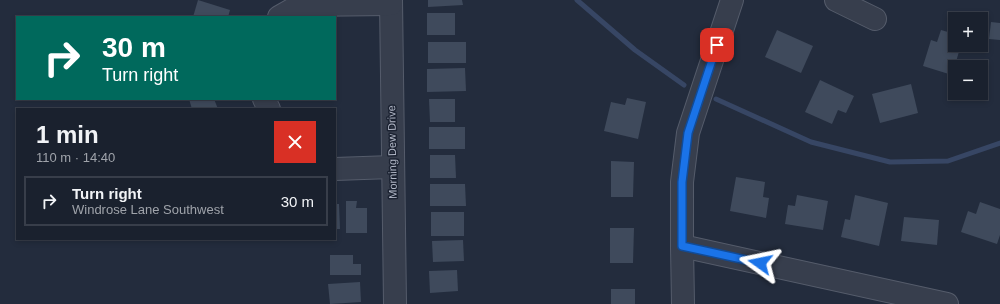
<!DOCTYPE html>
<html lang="en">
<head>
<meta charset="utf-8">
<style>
	:root { --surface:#1a212e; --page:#232936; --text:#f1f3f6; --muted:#9fa3aa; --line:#383e4a }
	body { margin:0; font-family:Helvetica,sans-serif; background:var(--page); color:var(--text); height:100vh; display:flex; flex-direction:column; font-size:15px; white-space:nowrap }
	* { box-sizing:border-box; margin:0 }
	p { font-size:13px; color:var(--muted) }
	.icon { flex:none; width:22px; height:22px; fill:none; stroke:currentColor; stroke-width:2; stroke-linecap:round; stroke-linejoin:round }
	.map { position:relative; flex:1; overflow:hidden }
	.details { position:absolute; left:16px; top:108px; width:320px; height:132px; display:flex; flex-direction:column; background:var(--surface); border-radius:0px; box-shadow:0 2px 6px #0003,0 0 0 1px var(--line) }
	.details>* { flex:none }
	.guide { position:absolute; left:16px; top:16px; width:320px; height:84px; border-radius:0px; box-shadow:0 2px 6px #0003,0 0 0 1px var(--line); background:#00695c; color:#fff; overflow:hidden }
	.buttons { position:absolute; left:948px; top:12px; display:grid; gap:8px }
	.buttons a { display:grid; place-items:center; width:40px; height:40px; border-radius:0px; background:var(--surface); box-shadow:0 2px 6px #0003,0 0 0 1px var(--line); font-size:20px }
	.pin { position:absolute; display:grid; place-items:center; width:34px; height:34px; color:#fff; margin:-17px; border-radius:8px; box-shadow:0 2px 6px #0006 }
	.me { position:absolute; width:44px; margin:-22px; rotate:282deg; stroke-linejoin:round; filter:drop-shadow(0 0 3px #0008) }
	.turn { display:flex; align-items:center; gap:14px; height:84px; padding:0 20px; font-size:18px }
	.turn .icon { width:52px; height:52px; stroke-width:2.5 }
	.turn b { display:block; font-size:28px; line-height:34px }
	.round { display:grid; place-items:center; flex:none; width:42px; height:42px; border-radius:0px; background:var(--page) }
	.overview { display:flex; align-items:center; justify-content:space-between; height:68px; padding:0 20px }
	h1 { font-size:24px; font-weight:700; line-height:30px }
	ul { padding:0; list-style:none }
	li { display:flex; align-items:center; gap:12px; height:50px; margin:0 8px 6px; padding:0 12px; border:2px solid var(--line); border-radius:0px }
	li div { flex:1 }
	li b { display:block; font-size:15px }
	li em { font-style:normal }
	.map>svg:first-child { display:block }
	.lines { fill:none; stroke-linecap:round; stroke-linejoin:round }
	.stream { stroke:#374664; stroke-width:5 }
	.building { fill:#3f4a5c }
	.minor-casing { stroke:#555c6b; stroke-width:24 }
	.minor { stroke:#373e4d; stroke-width:22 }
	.route-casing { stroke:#114b97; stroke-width:10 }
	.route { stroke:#1a73e8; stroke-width:7 }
	.labels { text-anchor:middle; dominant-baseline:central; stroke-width:3; stroke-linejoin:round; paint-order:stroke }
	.street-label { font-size:11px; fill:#b3b9c8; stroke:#1c2332 }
</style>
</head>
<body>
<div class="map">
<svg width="1000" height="304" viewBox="0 0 1000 304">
	<rect width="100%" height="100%" fill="#232c3d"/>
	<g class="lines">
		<g class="stream">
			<path d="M577,0L635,50L684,85"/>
			<path d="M716,99L811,142L890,162L948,161L1000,143"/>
		</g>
	</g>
	<g class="building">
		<path d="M198,0L230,10L228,17H193Z"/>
		<path d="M428,0H462L463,5L428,7Z"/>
		<rect x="427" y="13" width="28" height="22"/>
		<path d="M991,22L1000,23V40L989,39Z"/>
		<path d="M777,30L813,46L801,73L765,57Z"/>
		<path d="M941,30L955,34V45H961L952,75L923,66L931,40L937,42Z"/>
		<rect x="428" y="42" width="38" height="21"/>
		<path d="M465,68L466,91L427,92V69Z"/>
		<path d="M820,80L854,96L846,113L838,110L832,124L805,112Z"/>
		<path d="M911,84L918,113L880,123L872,94Z"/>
		<path d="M627,98L646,102L638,139L604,131L611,102L625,105Z"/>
		<path d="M189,99H214L218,109H192Z"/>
		<path d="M429,99H455V122H430Z"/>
		<rect x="429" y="127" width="36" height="22"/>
		<path d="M430,155H455L456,178H430Z"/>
		<path d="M611,161L634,162L633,197H611Z"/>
		<path d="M736,177L765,182L763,197L769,198L766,218L730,211Z"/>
		<path d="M430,184H465L466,206H430Z"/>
		<path d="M797,195L828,201L823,230L785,224L788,205L795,206Z"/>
		<path d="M855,195L888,203L879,246L841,237L845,219L850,220Z"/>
		<path d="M346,201H357L356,208H367V233H346Z"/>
		<path d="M980,202L1000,209V235L997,244L961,232L968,211L976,214Z"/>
		<path d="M335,204H339L340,229H335Z"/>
		<rect x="431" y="212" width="33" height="24"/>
		<path d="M904,217L939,220L937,245L901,241Z"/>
		<path d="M610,228H634L633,263H610Z"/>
		<path d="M463,240L464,261L433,262L432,241Z"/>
		<path d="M330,255H353V264H361V275H330Z"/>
		<path d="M457,270L458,291L430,293L429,271Z"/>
		<path d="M360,282L361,302L330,304L328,284Z"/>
		<rect x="611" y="289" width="24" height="15"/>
	</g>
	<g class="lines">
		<defs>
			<g id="minor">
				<path d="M391,0L395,304"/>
				<path d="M836,0L875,19"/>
				<path d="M279,17L300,5L391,4"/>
				<path d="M264,99L269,109"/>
				<path d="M335,169L392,167"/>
				<path d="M682,246L947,304"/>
				<path d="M683,304L682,246V182L688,133L732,0"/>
			</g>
		</defs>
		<use href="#minor" class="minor-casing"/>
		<use href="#minor" class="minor"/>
	</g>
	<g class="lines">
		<defs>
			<path id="route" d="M717,45L688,133L682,182V246L760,263"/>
		</defs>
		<use href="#route" class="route-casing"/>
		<use href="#route" class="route"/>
	</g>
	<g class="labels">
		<g class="street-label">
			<text transform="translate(392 152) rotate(-91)">Morning Dew Drive</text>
		</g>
	</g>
</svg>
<div class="buttons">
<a>+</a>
<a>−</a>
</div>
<div class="pin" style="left:717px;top:45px;background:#d93025"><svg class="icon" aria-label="arrive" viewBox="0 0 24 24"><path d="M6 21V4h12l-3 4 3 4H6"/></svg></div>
<svg class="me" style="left:760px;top:263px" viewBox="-20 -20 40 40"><path d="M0-17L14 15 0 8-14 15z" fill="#1a73e8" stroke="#fff" stroke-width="4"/></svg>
<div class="guide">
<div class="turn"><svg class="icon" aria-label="right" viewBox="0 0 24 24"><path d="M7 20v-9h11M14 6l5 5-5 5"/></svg><div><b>30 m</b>Turn right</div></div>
</div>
<section class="details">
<div class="overview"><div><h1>1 min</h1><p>110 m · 14:40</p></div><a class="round" style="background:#d93025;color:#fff"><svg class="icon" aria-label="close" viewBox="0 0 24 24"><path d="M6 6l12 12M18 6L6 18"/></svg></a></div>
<ul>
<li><svg class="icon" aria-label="right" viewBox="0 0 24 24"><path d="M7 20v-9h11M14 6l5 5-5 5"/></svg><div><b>Turn right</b><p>Windrose Lane Southwest</p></div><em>30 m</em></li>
</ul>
</section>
</div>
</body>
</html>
